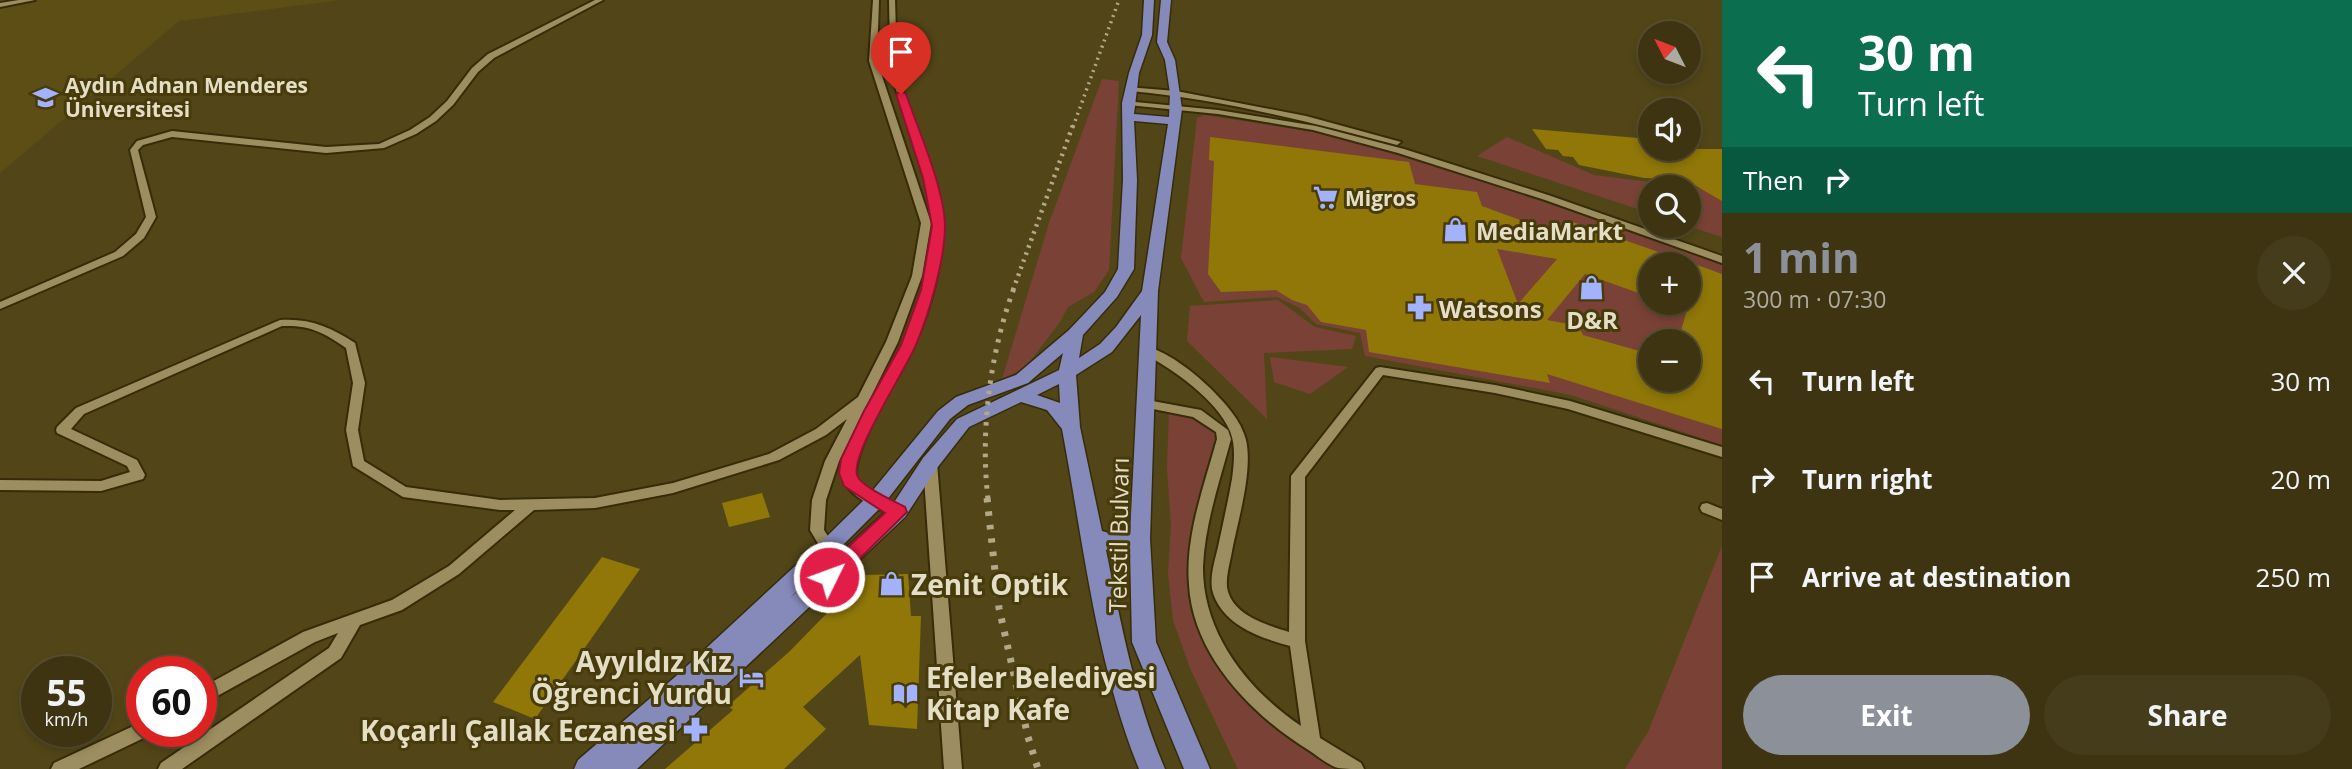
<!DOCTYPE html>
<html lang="en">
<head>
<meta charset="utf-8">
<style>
	:root { --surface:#3e3412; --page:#453c1b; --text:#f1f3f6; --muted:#adaa9f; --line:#574f32; --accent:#8c9099 }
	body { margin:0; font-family:"Open Sans",sans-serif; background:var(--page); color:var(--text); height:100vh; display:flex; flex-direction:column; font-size:26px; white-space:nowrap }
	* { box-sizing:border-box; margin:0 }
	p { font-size:23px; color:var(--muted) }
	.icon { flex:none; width:38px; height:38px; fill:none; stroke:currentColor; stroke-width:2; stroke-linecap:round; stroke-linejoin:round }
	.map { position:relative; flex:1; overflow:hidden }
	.panel { display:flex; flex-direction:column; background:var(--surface); width:630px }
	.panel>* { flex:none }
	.guide { background:#0b6e4f; color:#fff; overflow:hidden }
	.needle { width:46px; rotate:312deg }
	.controls { position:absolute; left:1638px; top:21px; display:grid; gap:14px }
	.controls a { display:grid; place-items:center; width:63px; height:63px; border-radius:50%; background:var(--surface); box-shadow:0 4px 10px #0003,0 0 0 2px var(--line); font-size:35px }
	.speed { position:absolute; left:21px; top:656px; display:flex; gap:14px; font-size:35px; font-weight:700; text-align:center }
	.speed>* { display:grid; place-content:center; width:91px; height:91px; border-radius:50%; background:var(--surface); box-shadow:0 4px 10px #0003,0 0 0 2px var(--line); line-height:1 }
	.speed small { font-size:18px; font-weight:400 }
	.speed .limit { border:10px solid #d22; background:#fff; color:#111 }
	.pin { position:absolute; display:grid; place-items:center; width:60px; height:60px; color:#fff; margin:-72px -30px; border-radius:50% 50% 50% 0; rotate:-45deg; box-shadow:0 0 7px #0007 }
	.pin .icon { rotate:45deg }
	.me { position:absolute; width:77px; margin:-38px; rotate:48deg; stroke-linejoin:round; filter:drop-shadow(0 0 5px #0008) }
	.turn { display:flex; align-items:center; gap:24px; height:147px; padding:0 21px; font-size:32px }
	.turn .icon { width:91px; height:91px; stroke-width:2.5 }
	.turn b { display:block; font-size:49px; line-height:60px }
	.then { display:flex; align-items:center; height:66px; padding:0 21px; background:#0003; gap:14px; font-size:26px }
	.round { display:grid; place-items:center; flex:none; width:74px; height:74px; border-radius:37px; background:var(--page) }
	.head { display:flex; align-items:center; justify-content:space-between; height:119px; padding:0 21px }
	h1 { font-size:42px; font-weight:700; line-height:52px; color:var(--accent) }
	.primary-button { display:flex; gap:14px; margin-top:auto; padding:14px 21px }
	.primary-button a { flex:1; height:80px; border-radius:42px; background:var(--accent); color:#fff; font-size:28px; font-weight:700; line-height:80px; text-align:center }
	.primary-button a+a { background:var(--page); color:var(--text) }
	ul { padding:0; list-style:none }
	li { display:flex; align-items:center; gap:21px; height:98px; padding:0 21px }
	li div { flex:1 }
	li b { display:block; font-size:26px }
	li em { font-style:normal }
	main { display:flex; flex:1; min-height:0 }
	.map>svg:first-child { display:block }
	.built { fill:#5d4e16 }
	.green { fill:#7a4236; fill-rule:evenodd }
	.building { fill:#907708; fill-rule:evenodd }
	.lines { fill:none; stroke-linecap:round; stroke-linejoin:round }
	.minor-casing { stroke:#362c09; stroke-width:4 }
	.major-casing { stroke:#362c09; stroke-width:3 }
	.minor { fill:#9c8e60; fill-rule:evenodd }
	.major { fill:#858abb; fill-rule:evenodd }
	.rail-far3 { stroke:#b1a989; stroke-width:3.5; stroke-dasharray:2 4.5; stroke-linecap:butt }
	.rail-far2 { stroke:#b1a989; stroke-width:4.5; stroke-dasharray:2.5 5; stroke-linecap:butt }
	.rail-far1 { stroke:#b1a989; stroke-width:5; stroke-dasharray:3.5 7; stroke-linecap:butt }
	.rail { stroke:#b1a989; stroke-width:7; stroke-dasharray:4.5 9; stroke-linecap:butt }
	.route { fill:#e11d48; stroke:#92132f; stroke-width:2 }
	.labels { text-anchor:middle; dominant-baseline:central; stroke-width:6; stroke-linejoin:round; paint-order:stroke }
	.far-poi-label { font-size:21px; font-weight:bold; fill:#e4dec6; stroke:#483b0b; text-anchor:start }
	.poi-label { font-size:24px; font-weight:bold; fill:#e4dec6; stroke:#483b0b; text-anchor:start }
	.street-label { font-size:24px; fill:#e4dec6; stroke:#483b0b }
	.near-poi-label { font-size:28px; font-weight:bold; fill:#e4dec6; stroke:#483b0b; text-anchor:start }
</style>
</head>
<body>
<main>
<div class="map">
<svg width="1722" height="769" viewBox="0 0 1722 769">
	<rect width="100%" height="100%" fill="#524618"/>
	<path class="built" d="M0,0H341L179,21L0,173Z"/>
	<g class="green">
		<path d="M1102,79L1119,81L1109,270L1094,292L1068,307L1060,322L1025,368L1002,379L1049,223Z"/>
		<path d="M1204,115L1333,135L1490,183L1722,264V445L1571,395L1365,356L1360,333L1316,324L1300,308L1277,297L1204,302L1181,258L1197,118ZM1650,264H1689V303H1650ZM1650,341H1689V380H1650Z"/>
		<path d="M1507,137L1594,175L1722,191V237L1688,226L1689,187H1650V213L1477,156Z"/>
		<path d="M1278,300L1315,327L1356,336L1352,349L1264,353L1267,419L1187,341L1190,306Z"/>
		<path d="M1270,357L1348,367L1310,394L1274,382Z"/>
		<path d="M1169,411L1194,414L1218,429L1219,441L1205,478L1192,560L1212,647L1284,733L1343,769H1238L1231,755L1190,668L1173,620L1168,573L1171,526L1167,468Z"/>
		<path d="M1722,546V769H1625L1648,732Z"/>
	</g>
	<g class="building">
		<path d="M1532,129L1650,139V149H1722V201L1684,179L1644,178L1579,165L1573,157L1563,156L1558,150L1546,149Z"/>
		<path d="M1210,137L1409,162L1415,184L1477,192L1482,206L1555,233L1567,220L1687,262L1686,264H1650V297L1585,274L1547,320L1579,326L1583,335L1650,354V380H1689V341H1678L1689,303V262L1722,274V429L1547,374L1550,383L1369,352L1366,330L1321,322L1307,305L1292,300L1276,290L1221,292L1208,274L1214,161L1209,160ZM1497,249L1557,259L1518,304Z"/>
		<path d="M762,493L770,517L729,527L722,503Z"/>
		<path d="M602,557L640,569L535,719L493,702Z"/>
		<path d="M908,574L911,616H921L917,729L869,725L860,655L803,707L826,729L784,769H665L733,710L728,706L790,651L864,575Z"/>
	</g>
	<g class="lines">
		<defs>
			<g id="minor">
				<path d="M19,0H35L0,7V3Z"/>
				<path d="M595,0H603L494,58L478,72L453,105L436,121L416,134L384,148L326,153L172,137L143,145L138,150L156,217L144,238L123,256L0,309V302L115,252L136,234L146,217L130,150L137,141L172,131L326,147L379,144L410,130L430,117L447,101L472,68L488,54Z"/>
				<path d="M873,0H879L877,61L931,223L922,276L898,342L839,461L826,500L824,530L833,544L851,558L853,562L851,566L846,568L841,566L823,552L810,530L812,500L825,461L847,419L826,435L779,460L673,493L595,508L534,510L459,574L402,610L360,625L341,658L182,769H158L161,763L329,648L338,633L315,642L201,705V688L303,632L392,600L449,566L515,510H500L403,497L353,466L346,430L353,383L346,348C323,332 310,325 282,326L84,414L71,429L137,460L145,475L143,479L101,491L0,490V480L101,481L130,472L127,466L57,433L56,430L57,427L76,408L280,320C310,318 330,327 355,343L365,383L358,430L364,461L406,487L500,500L595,498L673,483L769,454L816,429L858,397L886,342L912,276L921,223L869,61Z"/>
				<path d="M889,0H895C896,28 896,57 902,85C913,128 936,167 942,211C945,236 940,262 935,285C930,306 923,326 914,346C903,369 845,460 858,481C866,494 890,501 903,508L905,512L903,516L898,517C882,512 847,496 843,478C836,449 890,372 904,342C924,298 938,245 930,196L894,83L890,48Z"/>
				<path d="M1127,87L1176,91L1306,116L1401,142L1397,145C1309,122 1221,99 1130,91L1126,89Z"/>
				<path d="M1125,101L1218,110L1316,126L1404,149L1551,196L1722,256V263L1545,200L1398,153L1313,130L1218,114L1128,105L1124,103Z"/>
				<path d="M1148,347C1171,354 1193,372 1210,388C1225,403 1241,420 1246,440C1253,471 1238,520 1232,551C1230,563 1226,575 1227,587C1231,615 1267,625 1289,632L1291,476L1376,368L1380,367L1495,385L1570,401L1722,447V457L1568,409L1495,393L1383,375L1305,477V641L1320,738L1361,763L1364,769C1356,769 1345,769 1338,768C1328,765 1319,757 1310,751C1253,716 1193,656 1189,585C1185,536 1204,486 1217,439L1216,432L1193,417L1143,407L1141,404L1147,400L1201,410L1228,430L1231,439C1220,480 1205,523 1203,566C1202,633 1248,690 1301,726L1290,646C1273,641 1255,636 1240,626C1227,618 1215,604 1212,589C1210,575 1215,560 1218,547C1223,524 1228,501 1232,479C1234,463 1236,446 1230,431C1217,400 1173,369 1144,354L1142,351L1144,348Z"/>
				<path d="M930,458L935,460L937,463L962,769H944L923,463L925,460Z"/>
				<path d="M1707,503L1722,509V520L1702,512L1700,508L1702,504Z"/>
				<path d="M142,722V732H150L148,736L79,769H51L54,763Z"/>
			</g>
			<path id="major" d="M1144,0H1154L1152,35L1139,73L1134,114L1169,117L1170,93L1165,60L1157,42L1161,0H1171L1167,42L1175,60L1182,109L1158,291L1150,539L1156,642L1210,769H1184L1132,642L1130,550H1106C1121,624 1135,699 1165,769H1139C1096,664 1083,540 1062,429L1047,410L1021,402L969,427L937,468L905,517L637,769H574L578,760L675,677L821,542L869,495L938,411L956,397L1016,375L1069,330L1105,292L1118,269L1123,180L1122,103L1129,73L1142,35ZM1134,121L1168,124L1142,291L1116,327L1100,344L1079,358L1083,335L1117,297L1134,269L1137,180ZM1141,315L1130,534L1116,535L1102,531L1080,427L1076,375L1112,352ZM1063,353L1059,370L957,419L923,458L891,507L790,598L883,505L950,419L968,405L1028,383ZM1059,384L1060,403L1037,395Z"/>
		</defs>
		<use href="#minor" class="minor-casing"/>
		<use href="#major" class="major-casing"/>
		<use href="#minor" class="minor"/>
		<use href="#major" class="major"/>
		<path class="rail-far3" d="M1073,127L1119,0"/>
		<path class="rail-far2" d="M1013,290L1073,125"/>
		<path class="rail-far1" d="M988,499C980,431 990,353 1014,288"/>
		<path class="rail" d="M987,498L999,608L1028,737L1038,769"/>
	</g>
	<path class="route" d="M901,91L906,94C918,129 945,190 945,226C945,260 929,314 916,345C906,369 851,453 857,475C860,486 894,501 905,507L907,512L836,582L829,585L822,582L819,577L822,571L885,513L844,486L839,473L841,459L864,411L901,345L921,290L932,226L923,178L896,94Z"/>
	<defs>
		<symbol id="university-bare" viewBox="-9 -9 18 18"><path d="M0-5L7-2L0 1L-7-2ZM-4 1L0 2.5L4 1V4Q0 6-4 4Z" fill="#a2b2fd" stroke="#483b0b" stroke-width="2.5" paint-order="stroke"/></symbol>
		<symbol id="supermarket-bare" viewBox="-9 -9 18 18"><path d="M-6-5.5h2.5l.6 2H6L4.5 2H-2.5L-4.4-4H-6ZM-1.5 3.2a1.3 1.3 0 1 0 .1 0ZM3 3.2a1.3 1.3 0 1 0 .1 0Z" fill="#a2b2fd" stroke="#483b0b" stroke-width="2.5" paint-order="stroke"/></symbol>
		<symbol id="shop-bare" viewBox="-9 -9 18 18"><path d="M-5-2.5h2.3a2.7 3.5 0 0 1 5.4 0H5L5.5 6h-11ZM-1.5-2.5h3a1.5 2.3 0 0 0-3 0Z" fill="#a2b2fd" stroke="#483b0b" stroke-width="2.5" paint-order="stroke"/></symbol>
		<symbol id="pharmacy-bare" viewBox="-9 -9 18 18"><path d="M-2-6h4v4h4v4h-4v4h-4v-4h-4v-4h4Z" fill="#a2b2fd" stroke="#483b0b" stroke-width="2.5" paint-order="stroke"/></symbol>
		<symbol id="hotel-bare" viewBox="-9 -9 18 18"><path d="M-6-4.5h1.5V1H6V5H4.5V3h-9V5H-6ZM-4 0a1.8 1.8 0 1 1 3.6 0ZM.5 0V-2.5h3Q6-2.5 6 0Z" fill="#a2b2fd" stroke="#483b0b" stroke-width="2.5" paint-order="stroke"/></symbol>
		<symbol id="library-bare" viewBox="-9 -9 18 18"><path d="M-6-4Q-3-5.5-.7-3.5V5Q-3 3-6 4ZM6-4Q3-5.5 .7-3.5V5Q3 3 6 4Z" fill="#a2b2fd" stroke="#483b0b" stroke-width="2.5" paint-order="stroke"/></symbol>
	</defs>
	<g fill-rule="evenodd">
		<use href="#university-bare" x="28" y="80" width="35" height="35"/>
		<use href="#supermarket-bare" x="1308" y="180" width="35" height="35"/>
		<use href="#shop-bare" x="1438" y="212" width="35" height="35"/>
		<use href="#shop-bare" x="1574" y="270" width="35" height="35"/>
		<use href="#pharmacy-bare" x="1402" y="290" width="35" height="35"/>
		<use href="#shop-bare" x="874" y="566" width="35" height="35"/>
		<use href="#hotel-bare" x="734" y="660" width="35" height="35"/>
		<use href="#library-bare" x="888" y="676" width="35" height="35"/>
		<use href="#pharmacy-bare" x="678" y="712" width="35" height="35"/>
	</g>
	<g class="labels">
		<g class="far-poi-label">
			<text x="65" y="85">Aydın Adnan Menderes<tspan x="65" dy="24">Üniversitesi</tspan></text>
			<text x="1345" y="198">Migros</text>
		</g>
		<g class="poi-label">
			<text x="1476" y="230">MediaMarkt</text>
			<text x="1439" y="308">Watsons</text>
			<text x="1592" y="319" text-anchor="middle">D&amp;R</text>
		</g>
		<g class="street-label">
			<text transform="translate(1118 535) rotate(-89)">Tekstil Bulvarı</text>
		</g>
		<g class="near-poi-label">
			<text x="911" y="584">Zenit Optik</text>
			<text x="732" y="661" text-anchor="end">Ayyıldız Kız<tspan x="732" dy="32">Öğrenci Yurdu</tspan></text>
			<text x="926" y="677">Efeler Belediyesi<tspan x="926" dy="32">Kitap Kafe</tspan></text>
			<text x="676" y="730" text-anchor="end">Koçarlı Çallak Eczanesi</text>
		</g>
	</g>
</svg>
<div class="controls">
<a><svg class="needle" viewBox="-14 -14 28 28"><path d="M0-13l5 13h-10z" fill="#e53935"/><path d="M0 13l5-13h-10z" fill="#adaa9f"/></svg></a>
<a><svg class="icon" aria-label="sound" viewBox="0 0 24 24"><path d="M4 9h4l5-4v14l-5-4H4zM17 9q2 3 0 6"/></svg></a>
<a><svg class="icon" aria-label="search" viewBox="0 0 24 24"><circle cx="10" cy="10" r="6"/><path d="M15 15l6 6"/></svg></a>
<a>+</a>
<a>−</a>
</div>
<div class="speed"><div>55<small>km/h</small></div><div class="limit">60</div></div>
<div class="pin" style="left:901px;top:94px;background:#d93025"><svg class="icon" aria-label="arrive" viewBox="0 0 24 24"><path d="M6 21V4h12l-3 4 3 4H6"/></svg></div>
<svg class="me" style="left:829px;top:577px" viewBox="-20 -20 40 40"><circle r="17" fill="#e11d48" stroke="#fff" stroke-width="3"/><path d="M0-11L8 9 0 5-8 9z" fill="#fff"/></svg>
</div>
<section class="panel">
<div class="guide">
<div class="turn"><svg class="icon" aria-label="left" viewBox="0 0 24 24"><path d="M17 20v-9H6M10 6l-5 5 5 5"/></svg><div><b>30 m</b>Turn left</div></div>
<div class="then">Then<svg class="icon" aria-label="right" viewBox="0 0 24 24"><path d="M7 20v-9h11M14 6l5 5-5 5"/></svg></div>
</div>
<div class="head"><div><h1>1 min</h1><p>300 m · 07:30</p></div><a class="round"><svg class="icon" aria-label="close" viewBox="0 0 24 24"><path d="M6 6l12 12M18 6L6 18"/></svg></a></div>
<ul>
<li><svg class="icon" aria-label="left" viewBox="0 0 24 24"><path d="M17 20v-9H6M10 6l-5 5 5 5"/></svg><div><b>Turn left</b></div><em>30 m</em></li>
<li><svg class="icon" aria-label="right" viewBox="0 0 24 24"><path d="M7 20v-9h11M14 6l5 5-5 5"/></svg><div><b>Turn right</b></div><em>20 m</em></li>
<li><svg class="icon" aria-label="arrive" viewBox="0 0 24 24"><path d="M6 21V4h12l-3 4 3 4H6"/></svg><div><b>Arrive at destination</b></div><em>250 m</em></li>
</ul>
<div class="primary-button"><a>Exit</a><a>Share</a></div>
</section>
</main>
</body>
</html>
